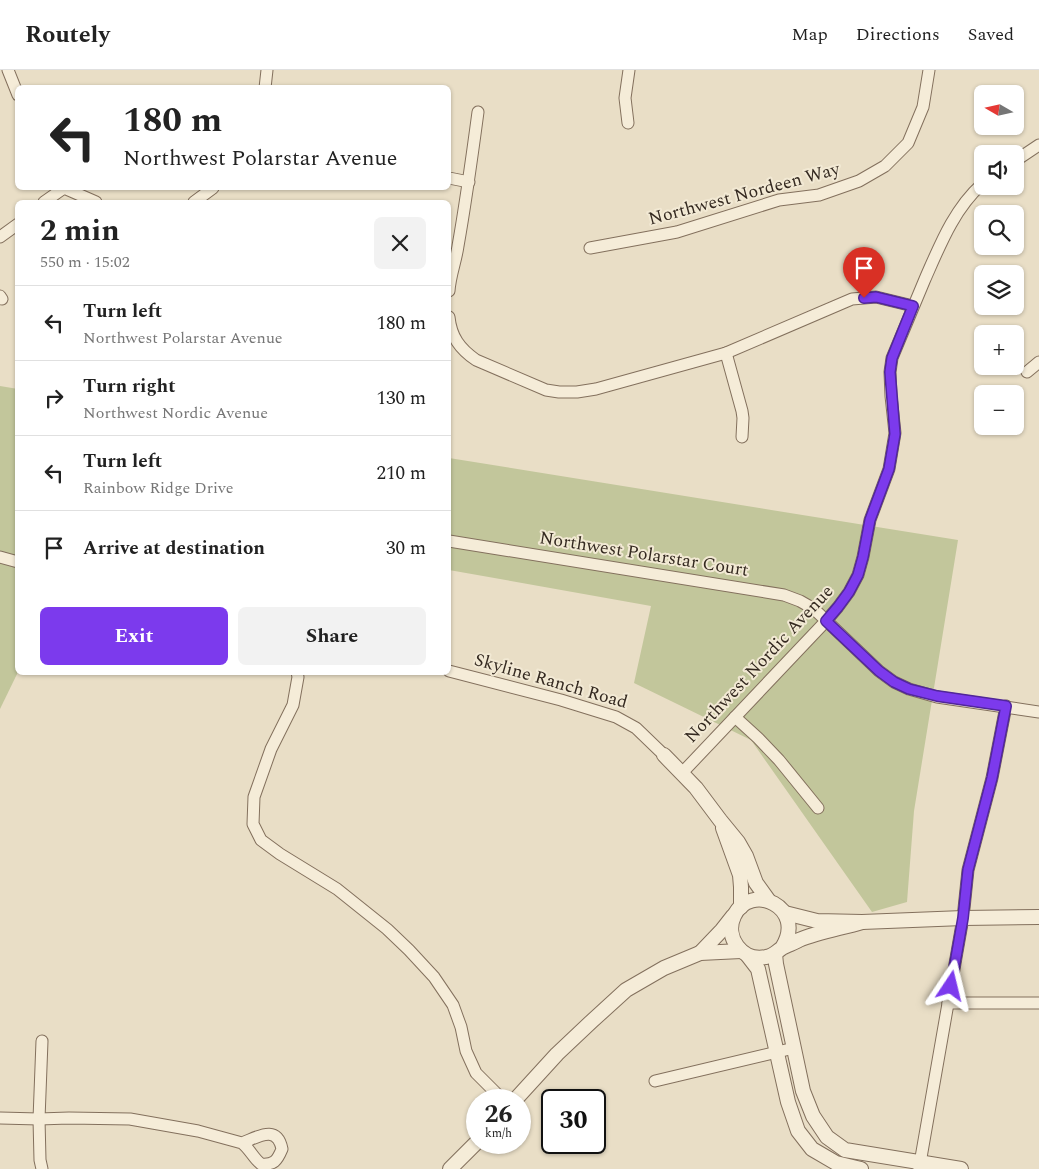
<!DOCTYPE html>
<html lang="en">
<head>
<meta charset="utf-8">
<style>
	:root { --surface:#fff; --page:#f2f2f2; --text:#222; --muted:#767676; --line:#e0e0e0; --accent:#7c3aed }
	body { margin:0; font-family:Spectral,serif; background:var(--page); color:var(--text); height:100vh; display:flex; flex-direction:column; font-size:19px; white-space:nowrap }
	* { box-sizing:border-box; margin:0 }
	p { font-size:16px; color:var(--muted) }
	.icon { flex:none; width:28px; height:28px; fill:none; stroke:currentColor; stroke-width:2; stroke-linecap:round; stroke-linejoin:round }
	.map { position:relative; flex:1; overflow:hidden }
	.side { position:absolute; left:15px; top:130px; width:436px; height:475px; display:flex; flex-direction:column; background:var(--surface); border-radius:8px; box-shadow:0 1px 4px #0004 }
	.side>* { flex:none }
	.banner { position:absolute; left:15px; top:15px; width:436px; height:105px; border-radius:8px; box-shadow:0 1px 4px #0004; background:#fff; color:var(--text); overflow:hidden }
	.needle { width:32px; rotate:279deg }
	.tools { position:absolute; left:974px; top:15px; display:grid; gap:10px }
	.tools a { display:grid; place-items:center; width:50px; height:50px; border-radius:8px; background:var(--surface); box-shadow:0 1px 4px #0004; font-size:25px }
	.speed { position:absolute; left:466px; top:1019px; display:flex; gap:10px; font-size:25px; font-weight:700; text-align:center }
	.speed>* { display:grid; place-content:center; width:65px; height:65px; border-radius:50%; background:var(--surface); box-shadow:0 1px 4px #0004; line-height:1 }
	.speed small { font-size:12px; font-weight:400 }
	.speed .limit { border:2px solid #111; border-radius:8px; background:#fff; color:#111 }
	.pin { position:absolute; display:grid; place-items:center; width:42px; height:42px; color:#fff; margin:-51px -21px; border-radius:50% 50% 50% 0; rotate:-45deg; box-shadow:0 0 5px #0007 }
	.pin .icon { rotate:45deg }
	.me { position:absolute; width:55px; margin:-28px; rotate:10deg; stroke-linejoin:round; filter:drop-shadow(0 0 4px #0008) }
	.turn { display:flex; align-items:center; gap:18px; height:105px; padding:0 25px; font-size:22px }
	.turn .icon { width:65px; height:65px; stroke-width:2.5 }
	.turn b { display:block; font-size:35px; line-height:42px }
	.round { display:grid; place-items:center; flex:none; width:52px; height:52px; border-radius:8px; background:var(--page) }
	.overview { display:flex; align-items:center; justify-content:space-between; height:85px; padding:0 25px }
	h1 { font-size:30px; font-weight:700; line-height:38px }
	.cta { display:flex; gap:10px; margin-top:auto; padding:10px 25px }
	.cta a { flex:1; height:58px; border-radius:8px; background:var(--accent); color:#fff; font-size:20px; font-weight:700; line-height:58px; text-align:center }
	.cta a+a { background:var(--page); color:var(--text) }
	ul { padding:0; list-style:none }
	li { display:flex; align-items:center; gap:15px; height:75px; padding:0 25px; border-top:1px solid var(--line) }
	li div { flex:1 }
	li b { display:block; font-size:19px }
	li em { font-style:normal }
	header { display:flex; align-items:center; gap:30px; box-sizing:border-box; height:70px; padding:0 25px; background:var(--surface); border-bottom:1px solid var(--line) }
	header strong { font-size:24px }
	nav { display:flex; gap:28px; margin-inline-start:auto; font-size:18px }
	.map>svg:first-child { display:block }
	.green { fill:#c2c69b }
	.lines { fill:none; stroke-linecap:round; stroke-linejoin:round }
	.minor-casing { stroke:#83705d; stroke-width:13 }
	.tertiary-casing { stroke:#83705d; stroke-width:16 }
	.minor { stroke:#f5ecd8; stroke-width:11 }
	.tertiary { stroke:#f5ecd8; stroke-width:14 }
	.route-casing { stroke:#51269a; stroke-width:12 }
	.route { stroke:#7c3aed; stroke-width:9 }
	.labels { text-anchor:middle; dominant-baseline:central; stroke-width:4; stroke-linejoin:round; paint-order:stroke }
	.street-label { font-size:18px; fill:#342920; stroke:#f2e9d4 }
</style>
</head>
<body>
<header>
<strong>Routely</strong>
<nav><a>Map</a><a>Directions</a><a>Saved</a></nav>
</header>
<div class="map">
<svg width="1039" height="1099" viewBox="0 0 1039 1099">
	<rect width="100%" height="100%" fill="#e9dec6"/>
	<g class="green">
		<path d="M0,316L18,319V602L0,639Z"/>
		<path d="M449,388L958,470L914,741L907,832L872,842L751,670L634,613L651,536L449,500Z"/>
	</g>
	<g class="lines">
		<defs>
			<g id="minor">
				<path d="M8,0L18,25"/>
				<path d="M265,18L267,0"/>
				<path d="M628,53L625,28L629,0"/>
				<path d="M1015,91L1039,75"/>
				<path d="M449,108L469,112"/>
				<path d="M44,132L64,118L96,132"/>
				<path d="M194,132L213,118"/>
				<path d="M0,167L18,154"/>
				<path d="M590,178L677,162L779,130L819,125L859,111L885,96L908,73L923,37L929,0"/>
				<path d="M449,221C450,205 456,191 458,176C466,131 472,87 478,42"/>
				<path d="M0,226L2,229"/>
				<path d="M449,247C451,267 460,279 476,290L546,320L559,322H577L596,319L726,283L852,229L876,227L913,236"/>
				<path d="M726,283L742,341L743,348L742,367"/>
				<path d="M1027,302L1039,292"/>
				<path d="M449,471L784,525L800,531L814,539L879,601L894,612L909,619L937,627L1039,642"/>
				<path d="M0,487L18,492"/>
				<path d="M449,601L561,630L616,647L636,658L664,685"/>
				<path d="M297,602L298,607L293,635L271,679L254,727L253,754L261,770L280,784L337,819L387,859L409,880L434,907L453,935L461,957L466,981L476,1003L503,1030"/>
				<path d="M735,647L758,668L779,690L818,738"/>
				<path d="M682,703L826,551L838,537L849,522L858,505L863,487L870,450L889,399L895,363L891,326L890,302L892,288C903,262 914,235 925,209C940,175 954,139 982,114"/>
				<path d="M948,933H1039"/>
				<path d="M42,971L39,1049L40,1090L42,1099"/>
				<path d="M655,1011L794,978"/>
				<path d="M0,1048L39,1049L69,1048L130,1049L198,1061L242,1073C250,1079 253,1088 261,1094C274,1095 277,1091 282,1079C277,1053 256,1068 242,1073"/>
				<path d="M919,1099L963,848L968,800L992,708L1006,636"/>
			</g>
			<g id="tertiary">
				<path d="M664,685L696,718L720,750L738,772L746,786L756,813L769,831"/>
				<path d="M723,758L740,805L741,817V837"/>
				<path d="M785,843L817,851L862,852L963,848L1039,847"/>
				<path d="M782,878C808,837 750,811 734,846C724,867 742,892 766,887C773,886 776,882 782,878C787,875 794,873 799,870C818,862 842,858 862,852"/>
				<path d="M700,883L722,860L733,846"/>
				<path d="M775,884L776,894L803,1021L813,1046L827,1067L845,1080L961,1099"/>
				<path d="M748,886L758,899L788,1032L798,1061L812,1079L836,1093L861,1099"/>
				<path d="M515,1030L557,984L592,951L626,920L664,898L700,883L741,881"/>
				<path d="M450,1099L478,1071"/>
			</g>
		</defs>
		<use href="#minor" class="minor-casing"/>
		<use href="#tertiary" class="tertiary-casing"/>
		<use href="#minor" class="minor"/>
		<use href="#tertiary" class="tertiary"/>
	</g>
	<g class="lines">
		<defs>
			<path id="route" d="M864,228L876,227L913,236L892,288L890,302L895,364L889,399L870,450L863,487L858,505L849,522L838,537L826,551L879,601L894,612L909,619L937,626L1006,636L992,708L968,800L963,848L951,916"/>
		</defs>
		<use href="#route" class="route-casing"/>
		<use href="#route" class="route"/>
	</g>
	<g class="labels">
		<g class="street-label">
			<text transform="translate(744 124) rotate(-15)">Northwest Nordeen Way</text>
			<text transform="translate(644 484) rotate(9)">Northwest Polarstar Court</text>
			<text transform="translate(759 594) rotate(-47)">Northwest Nordic Avenue</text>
			<text transform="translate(551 611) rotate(16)">Skyline Ranch Road</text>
		</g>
	</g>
</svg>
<div class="tools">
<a><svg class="needle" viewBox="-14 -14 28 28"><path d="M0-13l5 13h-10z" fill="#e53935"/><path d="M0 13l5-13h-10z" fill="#767676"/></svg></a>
<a><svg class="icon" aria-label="sound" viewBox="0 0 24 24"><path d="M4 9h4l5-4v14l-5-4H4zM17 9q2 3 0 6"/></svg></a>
<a><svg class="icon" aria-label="search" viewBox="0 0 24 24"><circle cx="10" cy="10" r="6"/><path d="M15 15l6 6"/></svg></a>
<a><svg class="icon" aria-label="layers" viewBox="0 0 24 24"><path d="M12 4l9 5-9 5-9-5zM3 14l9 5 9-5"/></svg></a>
<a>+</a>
<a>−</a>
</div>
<div class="speed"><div>26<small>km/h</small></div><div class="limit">30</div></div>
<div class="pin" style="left:864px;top:228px;background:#d93025"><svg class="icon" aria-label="arrive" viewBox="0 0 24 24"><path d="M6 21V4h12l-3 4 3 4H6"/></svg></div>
<svg class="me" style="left:951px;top:916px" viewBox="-20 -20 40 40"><path d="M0-17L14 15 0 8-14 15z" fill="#7c3aed" stroke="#fff" stroke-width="4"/></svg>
<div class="banner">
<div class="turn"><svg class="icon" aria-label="left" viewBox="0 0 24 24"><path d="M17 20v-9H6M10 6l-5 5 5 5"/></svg><div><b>180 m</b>Northwest Polarstar Avenue</div></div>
</div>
<section class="side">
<div class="overview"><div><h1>2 min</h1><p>550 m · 15:02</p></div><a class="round"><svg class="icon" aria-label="close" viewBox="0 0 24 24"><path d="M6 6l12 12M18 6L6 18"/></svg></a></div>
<ul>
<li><svg class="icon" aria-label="left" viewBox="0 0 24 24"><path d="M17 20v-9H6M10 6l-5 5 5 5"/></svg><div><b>Turn left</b><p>Northwest Polarstar Avenue</p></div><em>180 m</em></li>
<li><svg class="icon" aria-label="right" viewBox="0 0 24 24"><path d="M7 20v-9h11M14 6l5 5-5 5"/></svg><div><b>Turn right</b><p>Northwest Nordic Avenue</p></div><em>130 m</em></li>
<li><svg class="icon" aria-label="left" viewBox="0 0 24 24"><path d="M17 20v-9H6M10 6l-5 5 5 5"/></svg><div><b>Turn left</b><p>Rainbow Ridge Drive</p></div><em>210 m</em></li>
<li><svg class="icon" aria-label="arrive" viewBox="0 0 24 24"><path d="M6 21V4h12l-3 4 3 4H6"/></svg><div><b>Arrive at destination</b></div><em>30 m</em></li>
</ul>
<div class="cta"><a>Exit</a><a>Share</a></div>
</section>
</div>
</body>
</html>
